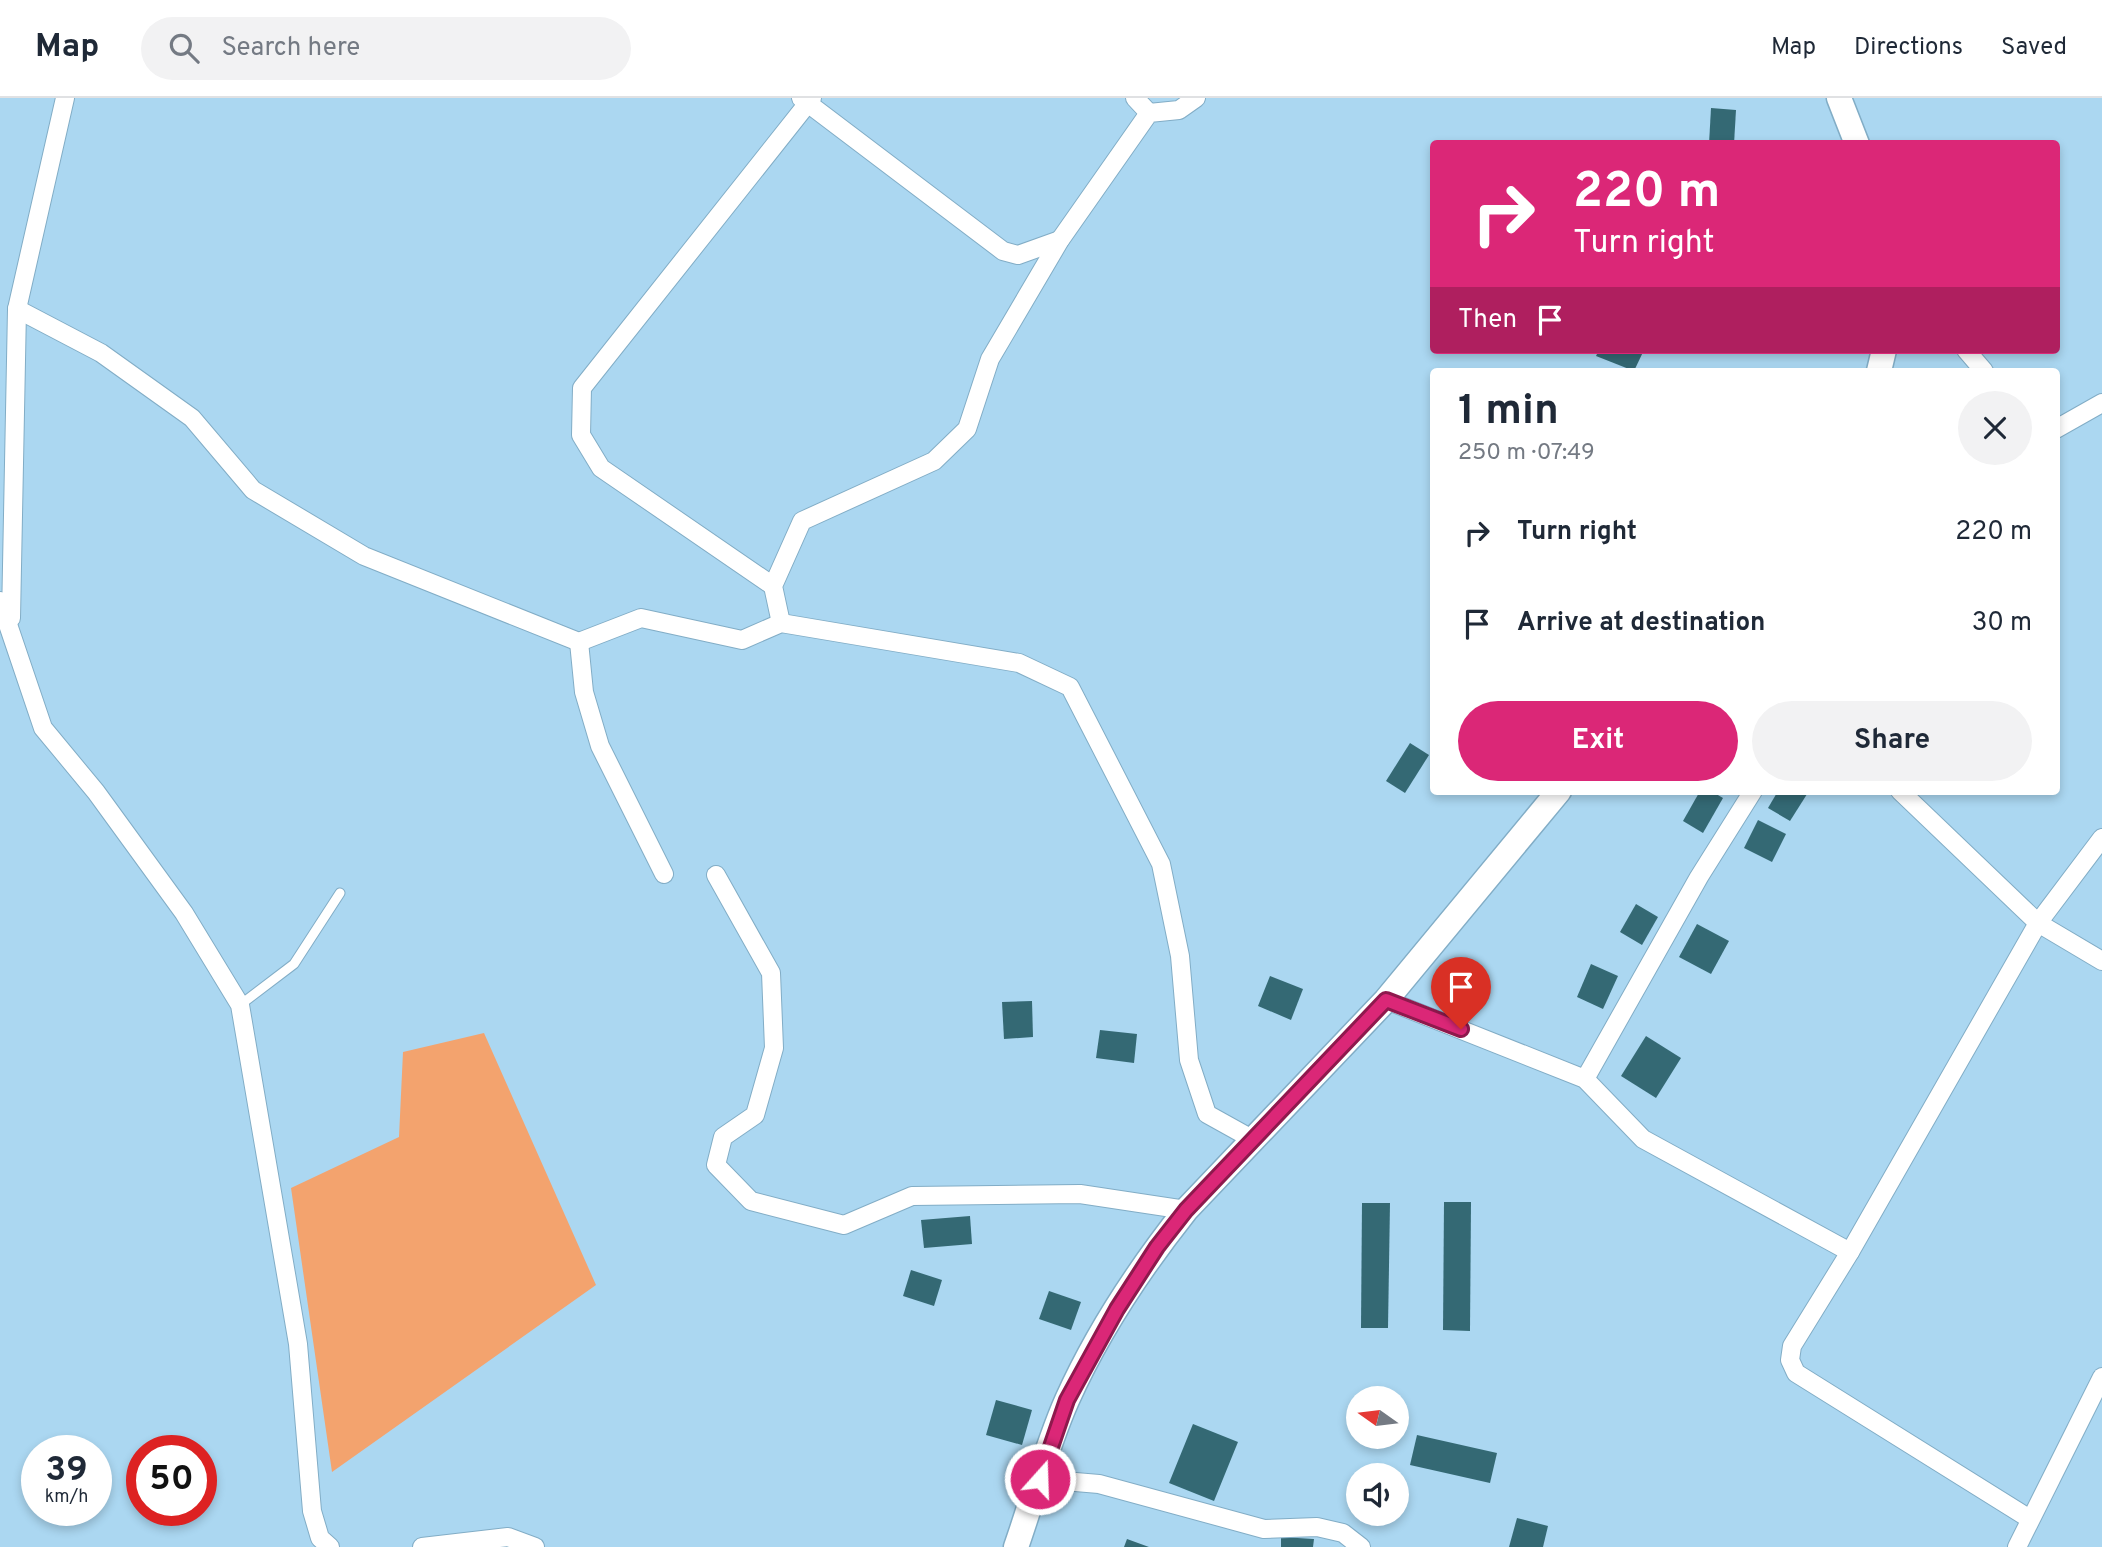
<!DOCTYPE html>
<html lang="en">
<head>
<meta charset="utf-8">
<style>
	:root { --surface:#fff; --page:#f2f2f3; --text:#1f2937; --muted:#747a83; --line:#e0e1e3; --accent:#db2777 }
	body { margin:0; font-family:Overpass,sans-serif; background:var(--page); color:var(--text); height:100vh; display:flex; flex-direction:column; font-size:26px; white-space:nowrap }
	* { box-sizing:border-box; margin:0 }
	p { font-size:23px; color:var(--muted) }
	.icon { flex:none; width:38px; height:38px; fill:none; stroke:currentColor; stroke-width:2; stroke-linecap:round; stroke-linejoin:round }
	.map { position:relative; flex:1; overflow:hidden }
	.sheet { position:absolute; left:1430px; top:270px; width:630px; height:427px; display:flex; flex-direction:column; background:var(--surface); border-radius:7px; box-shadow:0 4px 10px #0003 }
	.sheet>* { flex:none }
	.banner { position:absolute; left:1430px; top:42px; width:630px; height:214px; border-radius:7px; box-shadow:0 4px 10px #0003; background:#db2777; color:#fff; overflow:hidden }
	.needle { width:46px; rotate:284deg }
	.tools { position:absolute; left:1346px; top:1288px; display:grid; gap:14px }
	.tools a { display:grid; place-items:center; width:63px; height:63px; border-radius:50%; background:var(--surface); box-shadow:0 4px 10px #0003; font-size:35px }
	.speed { position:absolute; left:21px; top:1337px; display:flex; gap:14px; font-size:35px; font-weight:700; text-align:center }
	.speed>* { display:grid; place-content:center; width:91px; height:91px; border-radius:50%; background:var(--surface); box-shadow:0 4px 10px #0003; line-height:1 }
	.speed small { font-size:18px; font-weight:400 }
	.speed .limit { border:10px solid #d22; background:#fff; color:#111 }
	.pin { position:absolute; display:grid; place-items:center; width:60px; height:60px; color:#fff; margin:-72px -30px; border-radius:50% 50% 50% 0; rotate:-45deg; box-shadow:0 0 7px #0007 }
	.pin .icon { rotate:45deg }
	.me { position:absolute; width:77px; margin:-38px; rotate:20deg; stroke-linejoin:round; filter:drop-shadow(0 0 5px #0008) }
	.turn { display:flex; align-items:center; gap:24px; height:147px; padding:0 28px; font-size:32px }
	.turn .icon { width:91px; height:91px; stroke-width:2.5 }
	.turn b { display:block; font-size:49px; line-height:60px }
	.then { display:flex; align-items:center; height:66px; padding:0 28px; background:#0003; gap:14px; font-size:26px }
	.round { display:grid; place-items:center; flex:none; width:74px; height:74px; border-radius:37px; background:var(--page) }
	.head { display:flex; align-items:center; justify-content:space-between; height:119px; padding:0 28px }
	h1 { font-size:42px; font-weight:700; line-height:52px }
	.cta { display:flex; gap:14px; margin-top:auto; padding:14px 28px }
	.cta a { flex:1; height:80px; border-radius:42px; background:var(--accent); color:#fff; font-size:28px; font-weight:700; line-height:80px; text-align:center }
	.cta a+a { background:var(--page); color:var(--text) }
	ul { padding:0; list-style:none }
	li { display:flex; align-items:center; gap:21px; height:91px; padding:0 28px }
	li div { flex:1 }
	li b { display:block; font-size:26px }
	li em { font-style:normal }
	header { display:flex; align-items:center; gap:42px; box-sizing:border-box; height:98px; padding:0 35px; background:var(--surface); border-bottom:2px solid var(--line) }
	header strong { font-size:33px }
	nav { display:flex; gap:38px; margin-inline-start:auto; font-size:24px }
	.search { width:490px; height:63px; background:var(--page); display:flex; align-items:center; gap:18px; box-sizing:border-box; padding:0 24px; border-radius:38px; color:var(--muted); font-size:26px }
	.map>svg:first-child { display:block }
	.green { fill:#f3a36e }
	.building { fill:#346974 }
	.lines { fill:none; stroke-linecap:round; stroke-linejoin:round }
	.service-casing { stroke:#82adc6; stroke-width:11 }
	.minor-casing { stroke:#82adc6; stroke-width:20 }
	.secondary-casing { stroke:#82adc6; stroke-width:27 }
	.service { stroke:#fff; stroke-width:9 }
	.minor { stroke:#fff; stroke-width:18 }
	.secondary { stroke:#fff; stroke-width:24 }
	.route-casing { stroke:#8e194d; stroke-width:18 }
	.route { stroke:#db2777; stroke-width:12 }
</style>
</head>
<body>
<header>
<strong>Map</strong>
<div class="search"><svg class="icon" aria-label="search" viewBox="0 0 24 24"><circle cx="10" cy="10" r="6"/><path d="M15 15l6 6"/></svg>Search here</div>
<nav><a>Map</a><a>Directions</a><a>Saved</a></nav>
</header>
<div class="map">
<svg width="2102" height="1449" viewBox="0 0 2102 1449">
	<rect width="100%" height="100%" fill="#abd7f1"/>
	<path class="green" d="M484,935L596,1187L332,1374L291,1090L399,1039L403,954Z"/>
	<g class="building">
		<path d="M1711,10L1736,12L1734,46H1709Z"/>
		<path d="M1599,252H1644L1634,273L1596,258Z"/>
		<path d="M1410,645L1429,657L1405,695L1386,683Z"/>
		<path d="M1700,693H1711L1723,700L1703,735L1683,723Z"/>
		<path d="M1778,693H1809L1790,723L1768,710Z"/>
		<path d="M1758,722L1786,736L1772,764L1744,750Z"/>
		<path d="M1636,806L1658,819L1642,847L1620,834Z"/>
		<path d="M1697,826L1729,843L1711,876L1679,859Z"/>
		<path d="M1591,866L1618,878L1603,911L1577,899Z"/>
		<path d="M1270,878L1303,891L1291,922L1258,908Z"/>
		<path d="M1032,903L1033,939L1004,941L1002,904Z"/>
		<path d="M1100,932L1137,936L1134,965L1096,960Z"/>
		<path d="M1646,938L1681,960L1656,1000L1621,978Z"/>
		<path d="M1444,1104H1471L1470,1233L1443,1232Z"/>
		<path d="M1362,1105H1390L1388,1230H1361Z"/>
		<path d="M970,1118L972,1146L924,1150L921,1122Z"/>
		<path d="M911,1172L942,1182L934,1208L903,1198Z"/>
		<path d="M1049,1193L1081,1204L1071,1232L1039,1221Z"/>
		<path d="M996,1302L1032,1312L1022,1347L986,1337Z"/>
		<path d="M1193,1326L1238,1344L1214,1403L1169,1385Z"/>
		<path d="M1417,1337L1497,1355L1490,1385L1410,1367Z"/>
		<path d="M1517,1420L1548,1428L1543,1449H1509Z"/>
		<path d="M1281,1439L1314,1441L1313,1449H1281Z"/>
		<path d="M1127,1441L1149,1449H1124Z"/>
	</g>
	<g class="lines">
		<defs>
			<path id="service" d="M240,907L294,866L340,795"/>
			<g id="minor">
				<path d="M801,0L1003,153L1018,157L1060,142"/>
				<path d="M1135,0L1149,15"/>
				<path d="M17,211L101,255L192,320L253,392L364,458L579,544L641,520L742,542L781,525L1019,565L1070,589L1161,766L1180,858L1189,962L1207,1016L1252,1041"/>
				<path d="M1966,252L1984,273"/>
				<path d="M2056,331L2102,305"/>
				<path d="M773,488L601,370L581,337L582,290L812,0"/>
				<path d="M0,503L43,630L96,694L184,815L240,907L298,1246L312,1413L320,1440L330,1449"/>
				<path d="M11,520L17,211L65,0"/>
				<path d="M781,525L773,488L802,423L934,363L967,331L990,261L1060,142L1149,15L1179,12L1196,0"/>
				<path d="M579,544L584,594L600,648L664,776"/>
				<path d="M1900,693L2038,825L2102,863"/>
				<path d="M716,777L771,875L774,950L755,1017L723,1039L716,1067L751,1103L844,1127L912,1098L1080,1096L1186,1112"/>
				<path d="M1386,902L1585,981L1643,1041L1850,1154"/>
				<path d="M1585,981L1699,779L1753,693"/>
				<path d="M1040,1381L1099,1386L1264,1431L1317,1429L1343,1435L1361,1449"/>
				<path d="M2030,1421L1796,1275L1790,1262L1792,1248L1850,1154L2038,825L2102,740"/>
				<path d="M422,1449L508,1439L535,1449"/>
				<path d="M2017,1449L2102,1279"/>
			</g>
			<g id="secondary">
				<path d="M1839,0L1857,46"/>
				<path d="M1879,273L1884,252"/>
				<path d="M1016,1449C1033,1401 1046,1349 1067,1302C1097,1235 1140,1170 1186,1112L1386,902L1559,693"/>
			</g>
		</defs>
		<use href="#service" class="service-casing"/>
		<use href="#minor" class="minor-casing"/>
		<use href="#secondary" class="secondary-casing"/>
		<use href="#service" class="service"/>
		<use href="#minor" class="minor"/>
		<use href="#secondary" class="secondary"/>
	</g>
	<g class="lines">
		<defs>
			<path id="route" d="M1040,1381L1067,1302L1117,1211L1157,1149L1186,1112L1386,902L1461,931"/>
		</defs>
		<use href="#route" class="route-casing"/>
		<use href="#route" class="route"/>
	</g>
</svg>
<div class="tools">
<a><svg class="needle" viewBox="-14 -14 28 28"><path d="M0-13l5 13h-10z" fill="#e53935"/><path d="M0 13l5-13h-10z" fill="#747a83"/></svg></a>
<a><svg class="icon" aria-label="sound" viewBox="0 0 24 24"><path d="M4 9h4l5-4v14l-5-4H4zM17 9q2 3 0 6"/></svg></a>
</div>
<div class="speed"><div>39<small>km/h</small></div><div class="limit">50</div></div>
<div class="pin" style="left:1461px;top:931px;background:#d93025"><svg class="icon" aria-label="arrive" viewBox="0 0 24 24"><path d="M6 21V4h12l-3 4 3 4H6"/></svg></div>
<svg class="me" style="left:1040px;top:1381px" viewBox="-20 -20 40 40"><circle r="17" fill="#db2777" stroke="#fff" stroke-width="3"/><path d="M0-11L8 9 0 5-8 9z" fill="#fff"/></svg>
<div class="banner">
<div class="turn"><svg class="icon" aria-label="right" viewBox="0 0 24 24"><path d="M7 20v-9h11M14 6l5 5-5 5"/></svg><div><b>220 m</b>Turn right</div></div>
<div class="then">Then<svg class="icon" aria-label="arrive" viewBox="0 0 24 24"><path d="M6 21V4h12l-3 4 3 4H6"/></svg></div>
</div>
<section class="sheet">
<div class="head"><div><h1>1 min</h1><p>250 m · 07:49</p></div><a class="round"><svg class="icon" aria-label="close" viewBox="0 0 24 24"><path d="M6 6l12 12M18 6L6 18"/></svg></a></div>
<ul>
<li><svg class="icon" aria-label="right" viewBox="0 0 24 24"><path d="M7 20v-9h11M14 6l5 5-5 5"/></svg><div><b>Turn right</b></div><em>220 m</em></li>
<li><svg class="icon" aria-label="arrive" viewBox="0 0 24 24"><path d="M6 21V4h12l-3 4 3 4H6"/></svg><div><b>Arrive at destination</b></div><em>30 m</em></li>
</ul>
<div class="cta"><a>Exit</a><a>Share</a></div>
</section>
</div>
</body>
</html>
